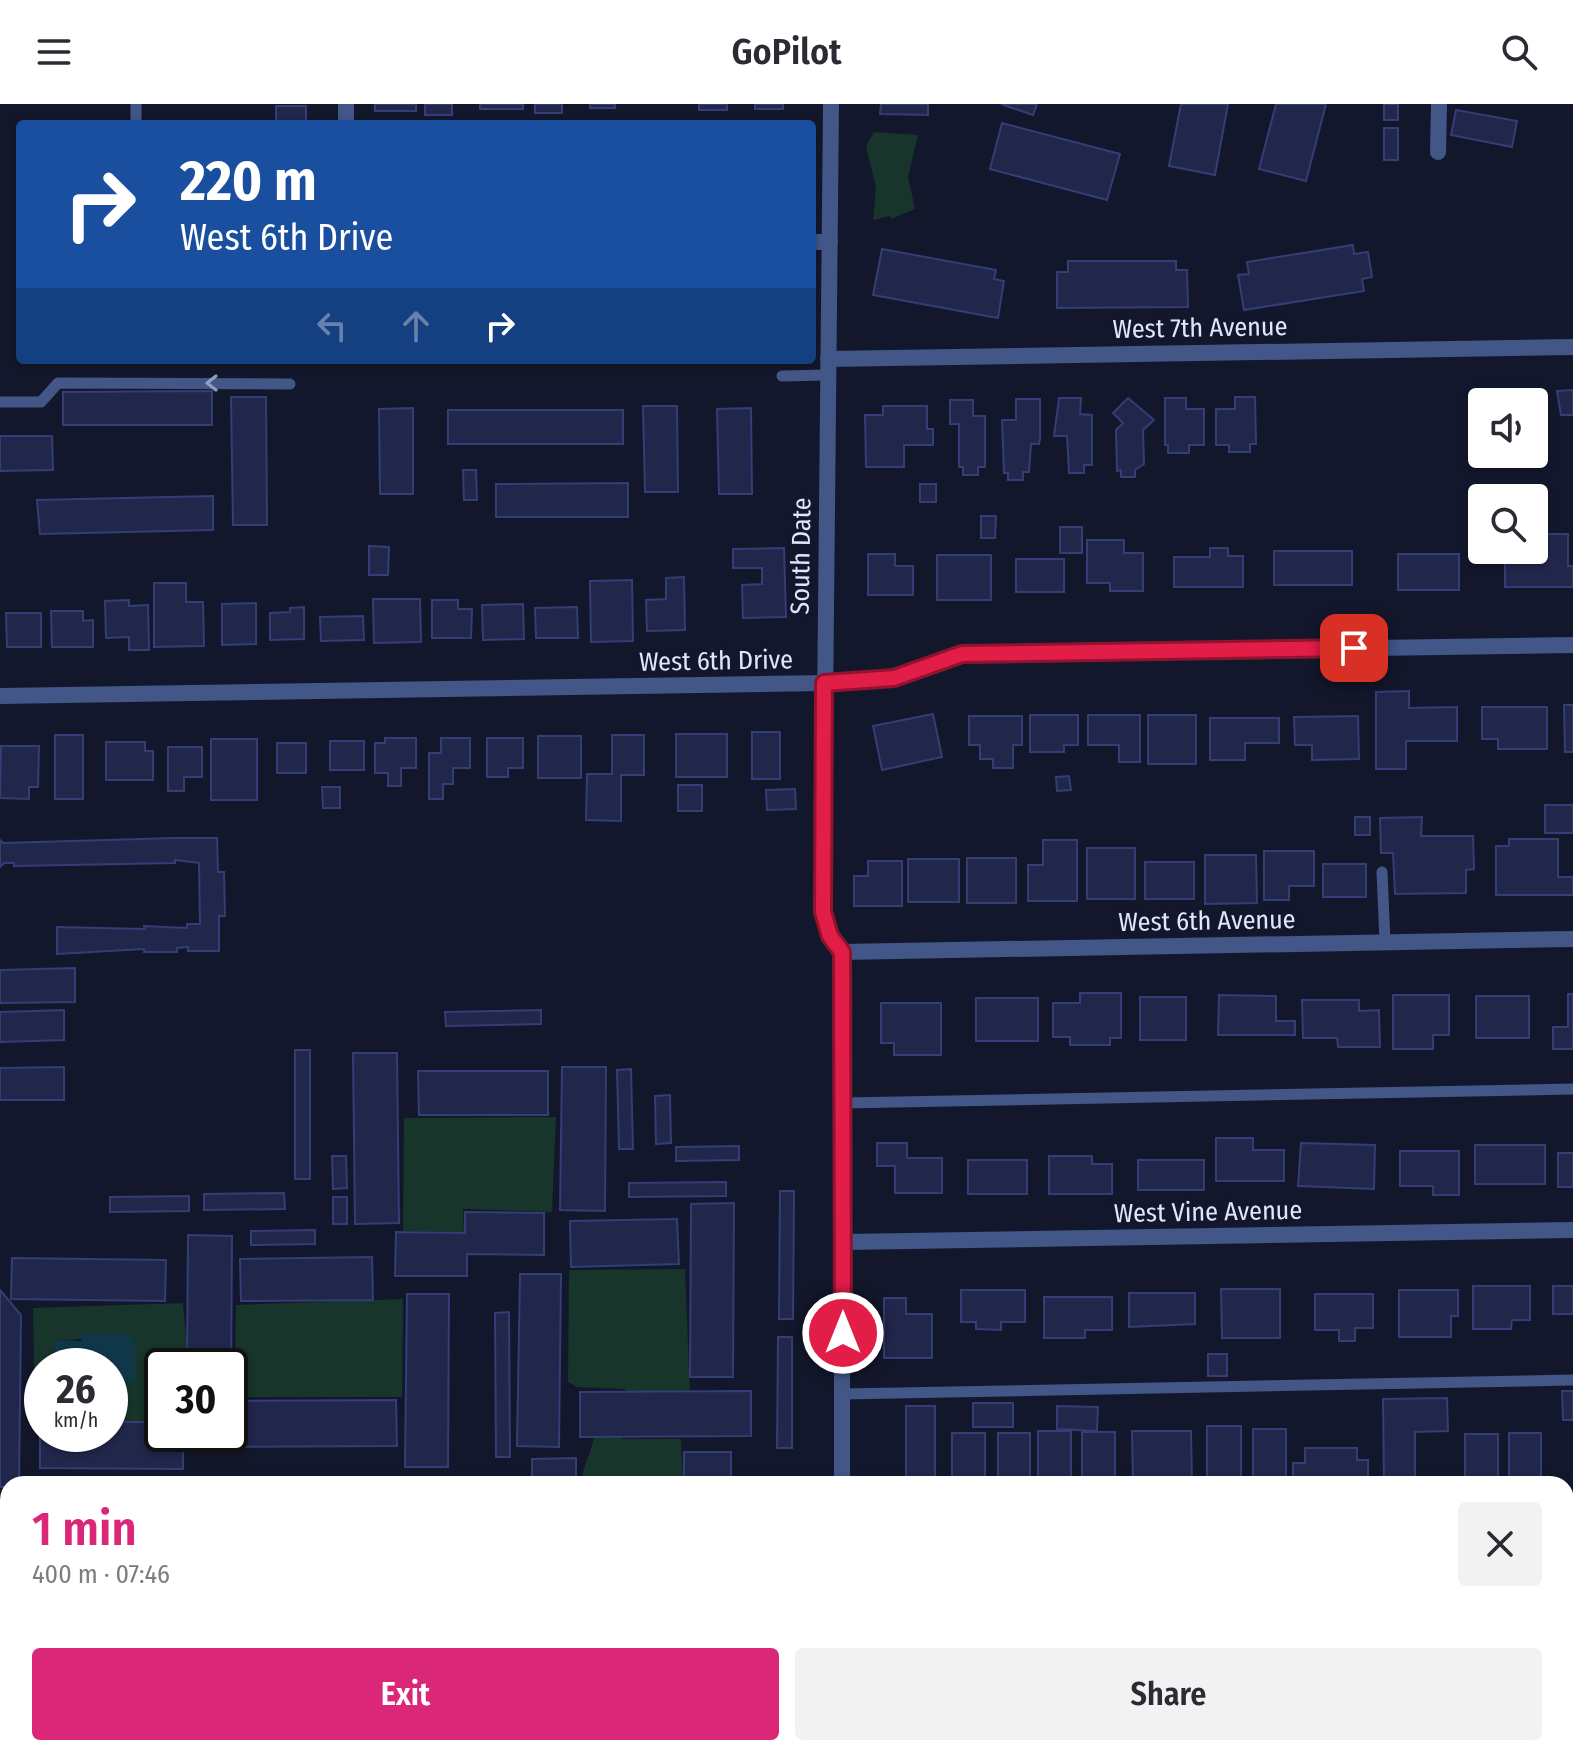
<!DOCTYPE html>
<html lang="en">
<head>
<meta charset="utf-8">
<style>
	:root { --surface:#fff; --page:#f2f2f3; --text:#2b2b33; --muted:#7c7c81; --accent:#db2777 }
	body { margin:0; font-family:"Fira Sans Condensed",sans-serif; background:var(--page); color:var(--text); height:100vh; display:flex; flex-direction:column; font-size:30px; white-space:nowrap }
	* { box-sizing:border-box; margin:0 }
	p { font-size:26px; color:var(--muted) }
	.icon { flex:none; width:44px; height:44px; fill:none; stroke:currentColor; stroke-width:2; stroke-linecap:round; stroke-linejoin:round }
	.map { position:relative; flex:1; overflow:hidden }
	.drawer { position:absolute; left:0px; top:1372px; width:1574px; height:280px; display:flex; flex-direction:column; background:var(--surface); border-radius:24px 24px 0 0; box-shadow:0 2px 6px #0004 }
	.drawer>* { flex:none }
	.banner { position:absolute; left:16px; top:16px; width:800px; height:244px; border-radius:8px; box-shadow:0 2px 6px #0004; background:#1a4fa0; color:#fff; overflow:hidden }
	.controls { position:absolute; left:1468px; top:284px; display:grid; gap:16px }
	.controls a { display:grid; place-items:center; width:80px; height:80px; border-radius:8px; background:var(--surface); box-shadow:0 2px 6px #0004; font-size:40px }
	.speed { position:absolute; left:24px; top:1244px; display:flex; gap:16px; font-size:40px; font-weight:700; text-align:center }
	.speed>* { display:grid; place-content:center; width:104px; height:104px; border-radius:50%; background:var(--surface); box-shadow:0 2px 6px #0004; line-height:1 }
	.speed small { font-size:20px; font-weight:400 }
	.speed .limit { border:4px solid #111; border-radius:12px; background:#fff; color:#111 }
	.pin { position:absolute; display:grid; place-items:center; width:68px; height:68px; color:#fff; margin:-34px; border-radius:16px; box-shadow:0 4px 12px #0006 }
	.me { position:absolute; width:88px; margin:-44px; rotate:0deg; stroke-linejoin:round; filter:drop-shadow(0 0 6px #0008) }
	.turn { display:flex; align-items:center; gap:28px; height:168px; padding:0 32px; font-size:36px }
	.turn .icon { width:104px; height:104px; stroke-width:2.5 }
	.turn b { display:block; font-size:56px; line-height:68px }
	.lanes { display:flex; align-items:center; height:76px; padding:0 32px; background:#0003; justify-content:center; gap:40px; direction:ltr }
	.lanes .off { opacity:.35 }
	.round { display:grid; place-items:center; flex:none; width:84px; height:84px; border-radius:8px; background:var(--page) }
	.headline { display:flex; align-items:center; justify-content:space-between; height:136px; padding:0 32px }
	h1 { font-size:48px; font-weight:600; line-height:60px; color:var(--accent) }
	.action { display:flex; gap:16px; margin-top:auto; padding:16px 32px }
	.action a { flex:1; height:92px; border-radius:8px; background:var(--accent); color:#fff; font-size:32px; font-weight:600; line-height:92px; text-align:center }
	.action a+a { background:var(--page); color:var(--text) }
	header { display:flex; justify-content:space-between; align-items:center; height:104px; padding:0 32px; background:var(--surface); font-size:36px; font-weight:600 }
	.map>svg:first-child { display:block }
	.green { fill:#17352a }
	.water { fill:#0f3749 }
	.building { fill:#21264b; stroke:#343d76; stroke-width:2 }
	.lines { fill:none; stroke-linecap:round; stroke-linejoin:round }
	.service { stroke:#425687; stroke-width:11 }
	.minor { stroke:#425687; stroke-width:16 }
	.oneway { stroke:#919ec2 }
	.route-casing { stroke:#92132f; stroke-width:20 }
	.route { stroke:#e11d48; stroke-width:14 }
	.labels { text-anchor:middle; dominant-baseline:central; stroke-width:6; stroke-linejoin:round; paint-order:stroke }
	.street-label { font-size:26px; fill:#e0e6fd; stroke:#13172b }
</style>
</head>
<body>
<header><svg class="icon" aria-label="menu" viewBox="0 0 24 24"><path d="M4 6h16M4 12h16M4 18h16"/></svg>GoPilot<svg class="icon" aria-label="search" viewBox="0 0 24 24"><circle cx="10" cy="10" r="6"/><path d="M15 15l6 6"/></svg></header>
<div class="map">
<svg width="1573" height="1652" viewBox="0 0 1573 1652">
	<rect width="100%" height="100%" fill="#13172b"/>
	<g class="green">
		<path d="M874,28L918,31L908,73L915,105L891,115L890,112L873,116L876,83L866,42Z"/>
		<path d="M556,1013L552,1108L463,1105L464,1128L403,1127L404,1014Z"/>
		<path d="M685,1165L690,1290L629,1289L624,1285L577,1283L568,1278L569,1166Z"/>
		<path d="M403,1195L402,1293H234L236,1201Z"/>
		<path d="M183,1199L189,1262H162V1319L110,1318V1278L135,1279L128,1231C103,1231 80,1237 54,1236L55,1262H42V1318H35L33,1204Z"/>
		<path d="M620,1330L622,1335H681L683,1380H580C583,1362 592,1349 594,1331Z"/>
	</g>
	<path class="water" d="M82,1230L128,1231L135,1238V1279L110,1278V1262H55L54,1236L81,1237Z"/>
	<g class="building">
		<rect x="375" y="0" width="41" height="7"/>
		<rect x="425" y="0" width="27" height="11"/>
		<rect x="480" y="0" width="43" height="5"/>
		<rect x="535" y="0" width="27" height="9"/>
		<rect x="590" y="0" width="25" height="4"/>
		<rect x="699" y="0" width="28" height="6"/>
		<rect x="755" y="0" width="28" height="5"/>
		<path d="M881,0H928V11L880,10Z"/>
		<path d="M1001,0H1037L1033,11Z"/>
		<path d="M1181,0H1228L1215,71L1169,62Z"/>
		<path d="M1276,0H1326L1306,77L1259,65Z"/>
		<rect x="1384" y="0" width="14" height="16"/>
		<rect x="276" y="2" width="30" height="18"/>
		<path d="M1456,6L1517,17L1512,43L1451,31Z"/>
		<path d="M1002,19L1120,50L1107,96L990,65Z"/>
		<rect x="1384" y="24" width="14" height="32"/>
		<path d="M1353,141L1354,150L1368,148L1372,173L1362,175L1364,187L1244,206L1238,171L1249,170L1247,158Z"/>
		<path d="M882,145L996,166L994,175L1004,177L998,214L873,191Z"/>
		<path d="M1068,157H1176V166H1187L1188,203L1057,204V168H1068Z"/>
		<path d="M1573,286V311H1561L1557,287Z"/>
		<path d="M212,287V321H63V288Z"/>
		<path d="M231,293H266L267,421H233Z"/>
		<path d="M1235,293H1255L1256,340H1250V348H1229V341H1216V305H1235Z"/>
		<path d="M1059,294H1081L1080,310L1092,311V361H1084V369H1069L1067,332H1054Z"/>
		<path d="M1128,294L1154,316L1143,326L1144,360L1135,366V373H1121V366L1117,367L1116,326L1123,319L1113,309Z"/>
		<path d="M1165,294H1186V305H1204V341H1189V349H1168V341H1165Z"/>
		<path d="M1016,295H1040V335L1039,340H1031L1029,368H1023V376H1008V369H1004L1002,316H1016Z"/>
		<path d="M950,296H973V312H985V363H978V371H963V363H959V320H950Z"/>
		<path d="M643,302H677L678,388H645Z"/>
		<path d="M883,302H927V325H933V341H904V363H866L865,311H883Z"/>
		<path d="M413,304V390H380L379,305Z"/>
		<path d="M751,304L752,390H719L717,305Z"/>
		<rect x="448" y="306" width="175" height="34"/>
		<path d="M0,332H52L53,366L0,367Z"/>
		<path d="M463,366H476L477,396H464Z"/>
		<path d="M628,379V413H496V380Z"/>
		<rect x="920" y="380" width="16" height="18"/>
		<path d="M213,392V426L40,430L37,396Z"/>
		<path d="M981,412H996L995,434H981Z"/>
		<rect x="1060" y="423" width="22" height="26"/>
		<path d="M1534,430H1568V462H1573V483H1505V446H1534Z"/>
		<path d="M1087,436H1124V449H1143V487H1110V479H1087Z"/>
		<path d="M369,442L389,443L388,471H369Z"/>
		<path d="M784,444L786,513L743,514L742,481L762,480V464H733V445Z"/>
		<path d="M1210,444H1228V452H1243V483H1174V453H1210Z"/>
		<rect x="1274" y="447" width="78" height="34"/>
		<path d="M868,450H895V462H913V491H868Z"/>
		<rect x="1398" y="450" width="61" height="36"/>
		<rect x="937" y="451" width="54" height="45"/>
		<rect x="1016" y="455" width="48" height="33"/>
		<path d="M684,473L685,526L647,527L646,496L666,495V474Z"/>
		<path d="M632,476L633,537L591,538L590,477Z"/>
		<path d="M154,479H186V498H203L204,542L154,543Z"/>
		<path d="M373,495H420L421,538L374,539Z"/>
		<path d="M129,496V502L148,501L149,546H129V533L106,534L105,497Z"/>
		<path d="M432,496H458V505H472L471,534H432Z"/>
		<path d="M256,499V540L222,541V500Z"/>
		<path d="M523,500L524,535L483,536L482,501Z"/>
		<path d="M304,503V535L270,536V509L290,508V504Z"/>
		<path d="M577,503L578,534H536L535,504Z"/>
		<path d="M51,507H83V517L93,516V543H52Z"/>
		<path d="M6,509H41V543H7Z"/>
		<path d="M363,512L364,536L321,537L320,513Z"/>
		<path d="M1409,587V604L1457,603V637H1406V665H1376V588Z"/>
		<path d="M1564,601H1573V648H1565Z"/>
		<path d="M1482,603H1547V645H1498V635H1482Z"/>
		<path d="M933,610L942,653L882,666L873,622Z"/>
		<path d="M1030,611H1078V641H1064V648H1030Z"/>
		<path d="M1088,611H1140V658H1119V641H1088Z"/>
		<rect x="1148" y="611" width="48" height="49"/>
		<path d="M969,612H1022V641H1013V664H993V655H980V641H969Z"/>
		<path d="M1358,612L1359,655L1312,656V641H1295L1294,613Z"/>
		<path d="M1210,614H1279V639H1245V656H1210Z"/>
		<rect x="752" y="628" width="28" height="47"/>
		<rect x="676" y="630" width="51" height="43"/>
		<rect x="55" y="631" width="28" height="64"/>
		<path d="M612,631H644V671H621V717L586,716L587,670H612Z"/>
		<rect x="538" y="632" width="43" height="42"/>
		<path d="M385,634H416V664H401V682H388V669H375V639H385Z"/>
		<path d="M441,634H470V664H453V680H443V695H429V649H441Z"/>
		<path d="M487,634H523V664H508V673H487Z"/>
		<rect x="211" y="635" width="46" height="61"/>
		<rect x="330" y="637" width="34" height="29"/>
		<path d="M106,638H145V647H153V676H106Z"/>
		<rect x="277" y="639" width="29" height="30"/>
		<path d="M1,642H39L38,683H29V695L0,694Z"/>
		<path d="M168,643H202V673H184V687H168Z"/>
		<path d="M1069,672L1071,686L1057,687L1056,673Z"/>
		<rect x="678" y="681" width="24" height="26"/>
		<path d="M322,683H340V704H323Z"/>
		<path d="M795,685L796,705L767,706L766,686Z"/>
		<rect x="1545" y="701" width="28" height="28"/>
		<rect x="1355" y="713" width="15" height="18"/>
		<path d="M1422,713L1421,732H1473L1474,765L1466,766V789L1395,790L1393,749H1381L1380,714Z"/>
		<path d="M174,734H217L218,768H224L225,812H219V847H188V843L177,844V848H144V845L57,850V823L145,825L144,822L187,824V820H200L199,759L175,756V759L14,762V759H4L0,763V736L3,739Z"/>
		<path d="M1509,735H1558V773H1573V791H1496V742H1509Z"/>
		<path d="M1043,736H1077V797H1028V761H1043Z"/>
		<rect x="1087" y="744" width="48" height="51"/>
		<path d="M1264,747H1314V782H1289V796H1264Z"/>
		<path d="M1205,751H1256L1257,799L1205,800Z"/>
		<rect x="967" y="754" width="49" height="45"/>
		<rect x="908" y="755" width="51" height="43"/>
		<path d="M868,757H902V802H854V772H868Z"/>
		<rect x="1145" y="758" width="49" height="37"/>
		<rect x="1323" y="760" width="43" height="33"/>
		<path d="M75,864V898L0,899V866Z"/>
		<path d="M1080,889H1121V934H1110V941H1070V933H1053V899H1080Z"/>
		<path d="M1568,890H1573V945H1553V923H1568Z"/>
		<path d="M1219,891L1276,892V917H1295V931H1218Z"/>
		<path d="M1393,891H1449V931H1433V945H1393Z"/>
		<rect x="1476" y="892" width="53" height="42"/>
		<rect x="1140" y="893" width="46" height="43"/>
		<rect x="976" y="894" width="62" height="43"/>
		<path d="M1302,896H1359V907L1379,906L1380,943H1338L1337,934H1303Z"/>
		<path d="M881,899H941V951H894V939H881Z"/>
		<path d="M64,906V936L0,938V908Z"/>
		<path d="M541,906V920L446,922L445,908Z"/>
		<rect x="295" y="946" width="15" height="129"/>
		<path d="M353,949H397L399,1119L355,1120Z"/>
		<path d="M64,963V996H0V964Z"/>
		<path d="M562,963H606L605,1107L560,1106Z"/>
		<path d="M631,965L633,1045H619L617,966Z"/>
		<path d="M418,967H548V1011H419Z"/>
		<path d="M670,991L671,1039L656,1040L655,992Z"/>
		<path d="M1216,1034H1253V1046H1284V1077H1216Z"/>
		<path d="M877,1039H907V1054H942V1089H895V1062H877Z"/>
		<path d="M1301,1039L1375,1041L1374,1085L1298,1082Z"/>
		<rect x="1475" y="1041" width="70" height="39"/>
		<path d="M739,1042V1056L676,1057V1043Z"/>
		<path d="M1400,1047H1459V1091H1433V1082H1400Z"/>
		<rect x="1558" y="1049" width="15" height="34"/>
		<path d="M332,1052H346L347,1084L333,1085Z"/>
		<path d="M1049,1052H1092V1060H1112V1090H1049Z"/>
		<rect x="968" y="1056" width="59" height="34"/>
		<rect x="1138" y="1056" width="66" height="30"/>
		<path d="M726,1078V1092L629,1093V1079Z"/>
		<path d="M780,1087H794L793,1215H779Z"/>
		<path d="M284,1089L285,1105L204,1106V1090Z"/>
		<path d="M189,1092V1107L110,1108V1093Z"/>
		<rect x="333" y="1093" width="14" height="27"/>
		<path d="M734,1099L733,1273H690L691,1100Z"/>
		<path d="M465,1108L544,1109V1151L467,1150V1172H395L396,1128L465,1129Z"/>
		<path d="M677,1115L679,1160L571,1163L570,1117Z"/>
		<path d="M315,1126V1140L251,1141V1127Z"/>
		<path d="M188,1131L232,1132L231,1274L230,1262H187Z"/>
		<path d="M372,1153L373,1196L241,1197L240,1155Z"/>
		<path d="M12,1154L166,1156L165,1197L11,1195Z"/>
		<path d="M520,1170H561L559,1343L517,1342Z"/>
		<path d="M1473,1182H1530V1216H1512L1511,1225H1473Z"/>
		<rect x="1553" y="1182" width="20" height="28"/>
		<path d="M1221,1185H1280V1234H1222Z"/>
		<path d="M0,1186L21,1211L19,1380L8,1383H0Z"/>
		<path d="M961,1186H1025V1218H1001V1226L976,1225V1218H961Z"/>
		<path d="M1399,1186H1458V1212H1451V1233H1399Z"/>
		<path d="M1129,1189H1195V1220L1129,1223Z"/>
		<path d="M407,1190H449L448,1363H405Z"/>
		<path d="M1315,1190H1373V1224H1355V1237H1339V1226H1315Z"/>
		<path d="M1044,1193H1112V1226H1085V1234H1044Z"/>
		<path d="M884,1194H906V1210H932V1254H884Z"/>
		<path d="M509,1208L510,1353H496L495,1209Z"/>
		<path d="M778,1233H792V1344H777Z"/>
		<rect x="1208" y="1250" width="19" height="22"/>
		<path d="M751,1287V1332L580,1333V1288Z"/>
		<path d="M1562,1287H1573V1316H1563Z"/>
		<path d="M1447,1294L1448,1327L1415,1328V1380H1384L1383,1295Z"/>
		<path d="M396,1296L397,1342L224,1343V1330H230V1297Z"/>
		<rect x="973" y="1299" width="40" height="24"/>
		<rect x="906" y="1302" width="29" height="78"/>
		<path d="M1057,1302L1098,1303L1097,1327L1057,1325Z"/>
		<path d="M40,1317L42,1330H110V1318H162V1330H183V1365L40,1364Z"/>
		<rect x="1207" y="1322" width="34" height="58"/>
		<rect x="1253" y="1325" width="33" height="55"/>
		<rect x="1038" y="1327" width="33" height="53"/>
		<path d="M1132,1327H1191L1192,1380H1133Z"/>
		<rect x="1082" y="1328" width="33" height="52"/>
		<rect x="952" y="1329" width="33" height="51"/>
		<rect x="998" y="1329" width="32" height="51"/>
		<rect x="1509" y="1329" width="32" height="51"/>
		<rect x="1465" y="1330" width="33" height="50"/>
		<path d="M1305,1344H1357V1356H1368V1380H1293V1359H1305Z"/>
		<rect x="684" y="1348" width="47" height="32"/>
		<path d="M576,1354V1380H532V1355Z"/>
		<rect x="510" y="1374" width="14" height="6"/>
		<rect x="1566" y="1480" width="7" height="33"/>
		<rect x="1566" y="1532" width="7" height="34"/>
		<rect x="252" y="1644" width="180" height="8"/>
		<path d="M474,1644H487L488,1652H474Z"/>
		<rect x="531" y="1644" width="46" height="8"/>
		<path d="M597,1644H741L742,1652H598Z"/>
	</g>
	<g class="lines">
		<g class="service">
			<path d="M136,20V0"/>
			<path d="M782,272L827,271"/>
			<path d="M0,298H41L58,279L290,280"/>
			<path d="M1382,768L1385,838"/>
			<path d="M843,999L1573,985"/>
			<path d="M843,1290L1573,1276"/>
			<path d="M1566,1579H1573"/>
		</g>
		<g class="minor">
			<path d="M346,0V20"/>
			<path d="M831,0L823,808L830,832L842,848V1380"/>
			<path d="M1438,48L1439,0"/>
			<path d="M812,138H830"/>
			<path d="M828,255L1573,243"/>
			<path d="M0,592L824,579L894,574L962,550L1573,541"/>
			<path d="M842,848L1573,835"/>
			<path d="M844,1138L1573,1126"/>
			<path d="M1566,1428H1573"/>
			<path d="M841,1652V1644"/>
		</g>
	</g>
	<defs><path id="oneway-chevron" d="M-2-3.5L2.5 0L-2 3.5" fill="none" stroke-width="1.6" stroke-linecap="round" stroke-linejoin="round" transform="scale(2)"/></defs>
	<use class="oneway" href="#oneway-chevron" transform="translate(212 279) rotate(-180)"/>
	<g class="lines">
		<defs>
			<path id="route" d="M843,1229L842,848L830,832L823,808L824,579L894,574L962,550L1354,544"/>
		</defs>
		<use href="#route" class="route-casing"/>
		<use href="#route" class="route"/>
	</g>
	<g class="labels">
		<g class="street-label">
			<text transform="translate(1200 224) rotate(-1)">West 7th Avenue</text>
			<text transform="translate(801 452) rotate(-89)">South Date</text>
			<text transform="translate(716 557) rotate(-1)">West 6th Drive</text>
			<text transform="translate(1207 817) rotate(-1)">West 6th Avenue</text>
			<text transform="translate(1208 1108) rotate(-1)">West Vine Avenue</text>
		</g>
	</g>
</svg>
<div class="controls">
<a><svg class="icon" aria-label="sound" viewBox="0 0 24 24"><path d="M4 9h4l5-4v14l-5-4H4zM17 9q2 3 0 6"/></svg></a>
<a><svg class="icon" aria-label="search" viewBox="0 0 24 24"><circle cx="10" cy="10" r="6"/><path d="M15 15l6 6"/></svg></a>
</div>
<div class="speed"><div>26<small>km/h</small></div><div class="limit">30</div></div>
<div class="pin" style="left:1354px;top:544px;background:#d93025"><svg class="icon" aria-label="arrive" viewBox="0 0 24 24"><path d="M6 21V4h12l-3 4 3 4H6"/></svg></div>
<svg class="me" style="left:843px;top:1229px" viewBox="-20 -20 40 40"><circle r="17" fill="#e11d48" stroke="#fff" stroke-width="3"/><path d="M0-11L8 9 0 5-8 9z" fill="#fff"/></svg>
<div class="banner">
<div class="turn"><svg class="icon" aria-label="right" viewBox="0 0 24 24"><path d="M7 20v-9h11M14 6l5 5-5 5"/></svg><div><b>220 m</b>West 6th Drive</div></div>
<div class="lanes"><svg class="icon off" aria-label="left" viewBox="0 0 24 24"><path d="M17 20v-9H6M10 6l-5 5 5 5"/></svg><svg class="icon off" aria-label="ahead" viewBox="0 0 24 24"><path d="M12 20V5M6 11l6-6 6 6"/></svg><svg class="icon" aria-label="right" viewBox="0 0 24 24"><path d="M7 20v-9h11M14 6l5 5-5 5"/></svg></div>
</div>
<section class="drawer">
<div class="headline"><div><h1>1 min</h1><p>400 m · 07:46</p></div><a class="round"><svg class="icon" aria-label="close" viewBox="0 0 24 24"><path d="M6 6l12 12M18 6L6 18"/></svg></a></div>
<div class="action"><a>Exit</a><a>Share</a></div>
</section>
</div>
</body>
</html>
